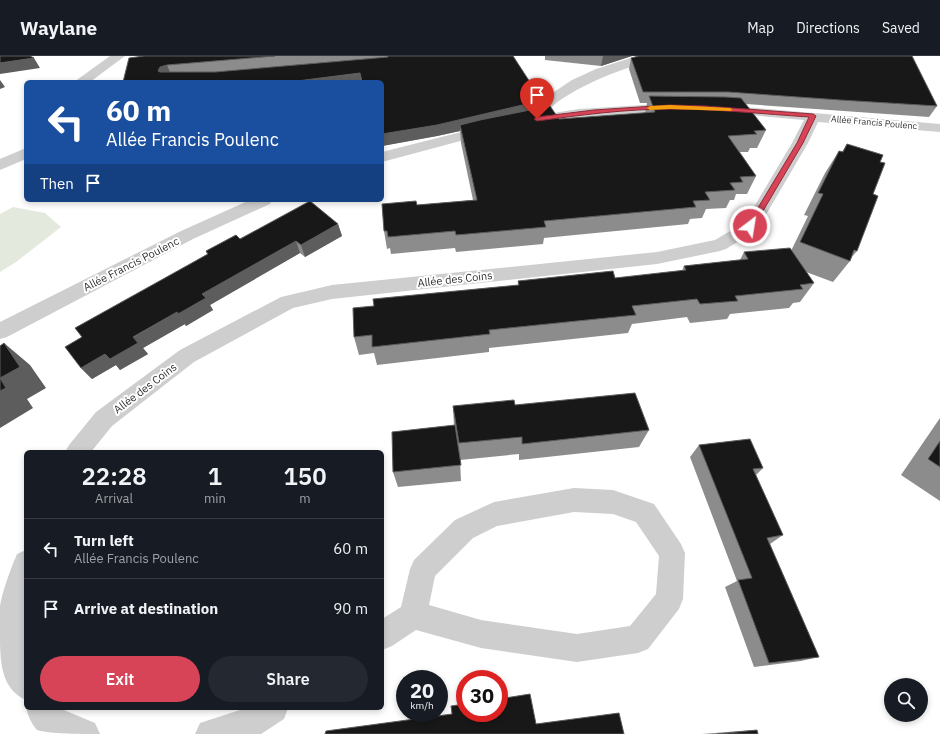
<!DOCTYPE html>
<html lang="en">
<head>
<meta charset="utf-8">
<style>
	:root { --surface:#171b24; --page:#242831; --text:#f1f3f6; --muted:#9ea1a6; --line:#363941; --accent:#d74357 }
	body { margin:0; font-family:"IBM Plex Sans",sans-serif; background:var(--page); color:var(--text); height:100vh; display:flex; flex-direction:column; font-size:15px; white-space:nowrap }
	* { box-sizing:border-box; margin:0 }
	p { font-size:13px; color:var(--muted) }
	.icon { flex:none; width:22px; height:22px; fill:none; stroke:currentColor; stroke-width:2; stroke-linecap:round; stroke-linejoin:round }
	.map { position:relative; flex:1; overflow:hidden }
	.side { position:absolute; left:24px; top:394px; width:360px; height:260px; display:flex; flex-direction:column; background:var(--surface); border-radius:6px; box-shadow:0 2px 6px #0003 }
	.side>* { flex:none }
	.banner { position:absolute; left:24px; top:24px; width:360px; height:122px; border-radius:6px; box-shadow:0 2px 6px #0003; background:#1a4fa0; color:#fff; overflow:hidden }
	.fabs { position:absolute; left:884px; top:622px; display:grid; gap:8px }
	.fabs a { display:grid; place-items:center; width:44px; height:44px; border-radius:50%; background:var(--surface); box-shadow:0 2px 6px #0003; font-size:20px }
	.speed { position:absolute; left:396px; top:614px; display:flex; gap:8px; font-size:20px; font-weight:700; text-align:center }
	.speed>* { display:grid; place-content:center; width:52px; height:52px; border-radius:50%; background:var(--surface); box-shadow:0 2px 6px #0003; line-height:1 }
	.speed small { font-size:10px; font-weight:400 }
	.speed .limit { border:6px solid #d22; background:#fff; color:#111 }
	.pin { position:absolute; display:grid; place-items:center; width:34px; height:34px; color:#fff; margin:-41px -17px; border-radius:50% 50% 50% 0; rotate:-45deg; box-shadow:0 0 4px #0007 }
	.pin .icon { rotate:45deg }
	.me { position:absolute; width:44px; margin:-22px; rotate:31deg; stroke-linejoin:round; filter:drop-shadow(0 0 3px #0008) }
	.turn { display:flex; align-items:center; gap:14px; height:84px; padding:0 16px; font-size:18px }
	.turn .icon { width:52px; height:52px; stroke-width:2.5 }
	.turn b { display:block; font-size:28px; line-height:34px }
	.then { display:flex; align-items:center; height:38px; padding:0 16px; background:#0003; gap:8px; font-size:15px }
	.eta { display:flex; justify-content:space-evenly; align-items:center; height:68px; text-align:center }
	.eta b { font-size:24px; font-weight:600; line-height:28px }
	.cta { display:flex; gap:8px; margin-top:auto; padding:8px 16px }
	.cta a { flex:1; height:46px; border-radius:24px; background:var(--accent); color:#fff; font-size:16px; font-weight:600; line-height:46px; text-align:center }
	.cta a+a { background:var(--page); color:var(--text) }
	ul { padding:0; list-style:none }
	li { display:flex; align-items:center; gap:12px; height:60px; padding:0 16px; border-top:1px solid var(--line) }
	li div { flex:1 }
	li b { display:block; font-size:15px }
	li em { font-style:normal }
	header { display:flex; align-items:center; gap:24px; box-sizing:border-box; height:56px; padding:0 20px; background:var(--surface); border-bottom:1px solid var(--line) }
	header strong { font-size:19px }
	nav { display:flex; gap:22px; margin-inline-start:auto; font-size:14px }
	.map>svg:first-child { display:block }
	.green { fill:#e4e9dd }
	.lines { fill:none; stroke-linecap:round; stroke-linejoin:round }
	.minor { fill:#cecece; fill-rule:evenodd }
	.wall { fill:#8c8c8c }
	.shaded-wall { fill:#5d5d5d }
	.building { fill:#181818; stroke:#5d5d5d }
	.route { fill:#d74357; stroke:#8c2c39 }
	.slow { fill:#f59e0b }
	.labels { text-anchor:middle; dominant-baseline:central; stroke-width:4; stroke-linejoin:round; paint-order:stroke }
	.far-street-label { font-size:9px; fill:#313131; stroke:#fff }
	.street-label { font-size:11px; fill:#313131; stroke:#fff }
</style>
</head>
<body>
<header>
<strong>Waylane</strong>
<nav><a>Map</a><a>Directions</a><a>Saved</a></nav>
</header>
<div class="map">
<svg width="940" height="678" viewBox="0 0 940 678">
	<rect width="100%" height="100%" fill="#fff"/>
	<path class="green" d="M13,151L45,157L61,171L16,206L0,216V158Z"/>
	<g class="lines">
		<g class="minor">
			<path d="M110,0H125L90,26H74Z"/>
			<path d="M637,0H656L655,3C623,13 593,23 565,41C557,46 551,50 547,58L579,53L676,47L681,48L683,51L681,54L579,61L527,69L522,68L520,65L522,62L531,60L539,46L572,24L596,13Z"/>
			<path d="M722,49L940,68V76L818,66L808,87L757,174L726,193L720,195L657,208L332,243L293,252L194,306L112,370L91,396H65L69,389L96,356L180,294L281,241L332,229L657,196L715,184L745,166L792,87L804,64L717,56L715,53L717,50Z"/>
			<path d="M489,69L494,70L496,73L494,76L382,106V96Z"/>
			<path d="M26,92V103L0,114V103Z"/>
			<path d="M250,144H272L270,148L193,183L7,281L0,283V266L181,175Z"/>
			<path d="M574,432L613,434L654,448L681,488L685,497L683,543L679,553L648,593L638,597L577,606L481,592L416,574L392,590L382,594V563L401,551L410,513L414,504L455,464L494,446ZM574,456L613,458L636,466L659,500L656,538L630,570L577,578L481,564L429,549L435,520L473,482L497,470Z"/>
			<path d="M26,494V644C0,633 0,603 0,578C0,569 0,559 0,550C2,536 11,512 17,498Z"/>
			<path d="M26,651L59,652L95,667L100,678C86,678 47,678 37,674C32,669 27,658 26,651Z"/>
			<path d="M246,652H288L284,663L261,678H195L200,667Z"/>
		</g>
	</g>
	<g class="wall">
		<path d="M144,0H513L537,37L536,49L533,53L559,63L645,57L647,47H640L629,13L631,2L937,50L929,61L746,48L766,74L757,92H750L748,96H740L756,120L747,138H736L734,144H730L726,152L706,153L702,162L690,163L688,168L544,182L543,188L456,196L455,192L391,198L390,192L387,193L384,175L417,149L473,144L461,87L460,75L437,80L382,90V26H123Z"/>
		<path d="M545,0H632L601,10L545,4Z"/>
		<path d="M847,88L880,106L873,138L857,195L851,202L850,205L833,226L806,216L814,227L800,246L793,247L789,252L730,258L727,263L690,267L687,261L632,268L628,277L489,292V296L377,309L374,297L359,299L354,281L374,250L518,229V225L615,222L682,215L684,210L740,204L744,196L791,195L808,160L804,159L825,117L839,95L842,96Z"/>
		<path d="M338,168L342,180L305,201L300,197L210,249L213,254L186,270L185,268L143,292L148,298L120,314L116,309L92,323L81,312L82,281L207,198L206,195L240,183Z"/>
		<path d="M515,349L649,374L639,391L519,404V398L460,404L461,425L398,431L393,416L454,370L453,350Z"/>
		<path d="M940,362V445L901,419Z"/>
		<path d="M699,389L763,412L756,419L783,479L770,488L819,601L801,605L754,611L725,531L737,525L690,401Z"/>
		<path d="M757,674L758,678H702L739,675Z"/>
	</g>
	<g class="shaded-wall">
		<path d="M603,0H632L601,10Z"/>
		<path d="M34,2L40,12L0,18V7Z"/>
		<path d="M167,9L172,21L163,26L158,15L160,11Z"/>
		<path d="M360,17L361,26H289Z"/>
		<path d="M0,24L5,31L0,33Z"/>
		<path d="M537,37L536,49L530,59L460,69V75L437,80L382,90V78Z"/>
		<path d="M338,168L342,180L305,201L301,189Z"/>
		<path d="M296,185L300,197L210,249L213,254L186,270L178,258L202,238Z"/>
		<path d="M177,256L185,268L143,292L148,298L120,314L116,309L92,323L81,312Z"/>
		<path d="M4,287L30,309L46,332L27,343L33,352L0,372V322Z"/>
	</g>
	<g class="building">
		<path d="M0,0H30L34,2L0,7Z"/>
		<path d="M144,0H275L167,9L160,11L158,15L160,16H215L388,1V0H513L537,37L531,47L437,69L382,78V26H362L360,17L289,26H123L129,2Z"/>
		<path d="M639,0H912L937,50L840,44L728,36H643L631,2Z"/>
		<path d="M649,40L726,41L741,42L766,74L754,75L757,78L728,80L756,120L740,121L743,126L730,127L735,134L705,136L710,144L693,145L696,151L544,165L546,171L456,179L455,175L388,181L387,175H384L382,148L416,145L417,149L477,144L460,69L480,64L550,50L559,63L655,56Z"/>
		<path d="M847,88L883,99L880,106L885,107L873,138L878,140L857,195L854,194L850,205L800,186L823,138L818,137L839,95L843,96Z"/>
		<path d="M310,145L338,168L301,189L296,185L202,238L206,242L178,258L177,256L133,281L138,287L110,303L105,298L81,312L65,291L82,281L75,272L208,198L206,195L236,179L240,183Z"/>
		<path d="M790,192L814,227L800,229L803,233L735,240L738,245L700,248L697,243L632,250L636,259L489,274L490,278L372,291V279L354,281L353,252L374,250L373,243L519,229L518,225L613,215L615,222L686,214L684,210L748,203L744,196Z"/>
		<path d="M4,287L20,311L0,322V290Z"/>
		<path d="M0,322L6,332L0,335Z"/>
		<path d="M635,337L649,374L522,388V381L459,387L453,350L514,344L515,349Z"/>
		<path d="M455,369L461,409L393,416L392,376Z"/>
		<path d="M750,383L763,412L753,413L783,479L767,482L819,601L769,607L738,524L752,522L699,389Z"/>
		<path d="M940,385V411L928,403Z"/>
		<path d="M530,638L536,668L619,657L624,678H325L326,675L452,658L451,650L465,648V657H499V643Z"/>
		<path d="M757,674L758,678H717Z"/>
	</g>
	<path class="route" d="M670,49L705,50L813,58L816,60L803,87L753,172H748L747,170L797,87L809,61C763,58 717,53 671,53C626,53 581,59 537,65L534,63L537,61L594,54Z"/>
	<path class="slow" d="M670,49L730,52L733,54L730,55L670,53L650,54L647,52L650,50Z"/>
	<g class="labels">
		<g class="far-street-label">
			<text transform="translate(874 66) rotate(5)">Allée Francis Poulenc</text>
		</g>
		<g class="street-label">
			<text transform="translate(131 208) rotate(-27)">Allée Francis Poulenc</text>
			<text transform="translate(455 223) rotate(-6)">Allée des Coins</text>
			<text transform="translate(145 332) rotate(-37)">Allée des Coins</text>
		</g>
	</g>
</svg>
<div class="fabs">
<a><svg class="icon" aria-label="search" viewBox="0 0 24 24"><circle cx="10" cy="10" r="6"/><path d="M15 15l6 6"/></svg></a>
</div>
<div class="speed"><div>20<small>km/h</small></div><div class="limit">30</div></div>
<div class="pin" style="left:537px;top:63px;background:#d93025"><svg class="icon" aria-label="arrive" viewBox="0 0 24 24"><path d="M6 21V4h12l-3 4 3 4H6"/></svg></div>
<svg class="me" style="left:750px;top:170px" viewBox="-20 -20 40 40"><circle r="17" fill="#d74357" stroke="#fff" stroke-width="3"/><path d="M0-11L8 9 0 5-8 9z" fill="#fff"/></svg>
<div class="banner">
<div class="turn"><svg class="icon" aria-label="left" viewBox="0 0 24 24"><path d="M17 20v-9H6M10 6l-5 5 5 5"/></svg><div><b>60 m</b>Allée Francis Poulenc</div></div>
<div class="then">Then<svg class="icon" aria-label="arrive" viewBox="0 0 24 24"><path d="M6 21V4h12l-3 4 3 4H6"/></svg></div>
</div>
<section class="side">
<div class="eta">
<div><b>22:28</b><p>Arrival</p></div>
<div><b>1</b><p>min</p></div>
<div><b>150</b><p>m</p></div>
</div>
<ul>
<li><svg class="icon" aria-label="left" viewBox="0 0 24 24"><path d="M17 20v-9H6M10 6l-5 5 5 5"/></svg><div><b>Turn left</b><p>Allée Francis Poulenc</p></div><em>60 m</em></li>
<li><svg class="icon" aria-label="arrive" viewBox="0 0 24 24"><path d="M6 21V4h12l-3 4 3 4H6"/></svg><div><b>Arrive at destination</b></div><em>90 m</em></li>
</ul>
<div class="cta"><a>Exit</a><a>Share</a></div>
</section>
</div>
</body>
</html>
